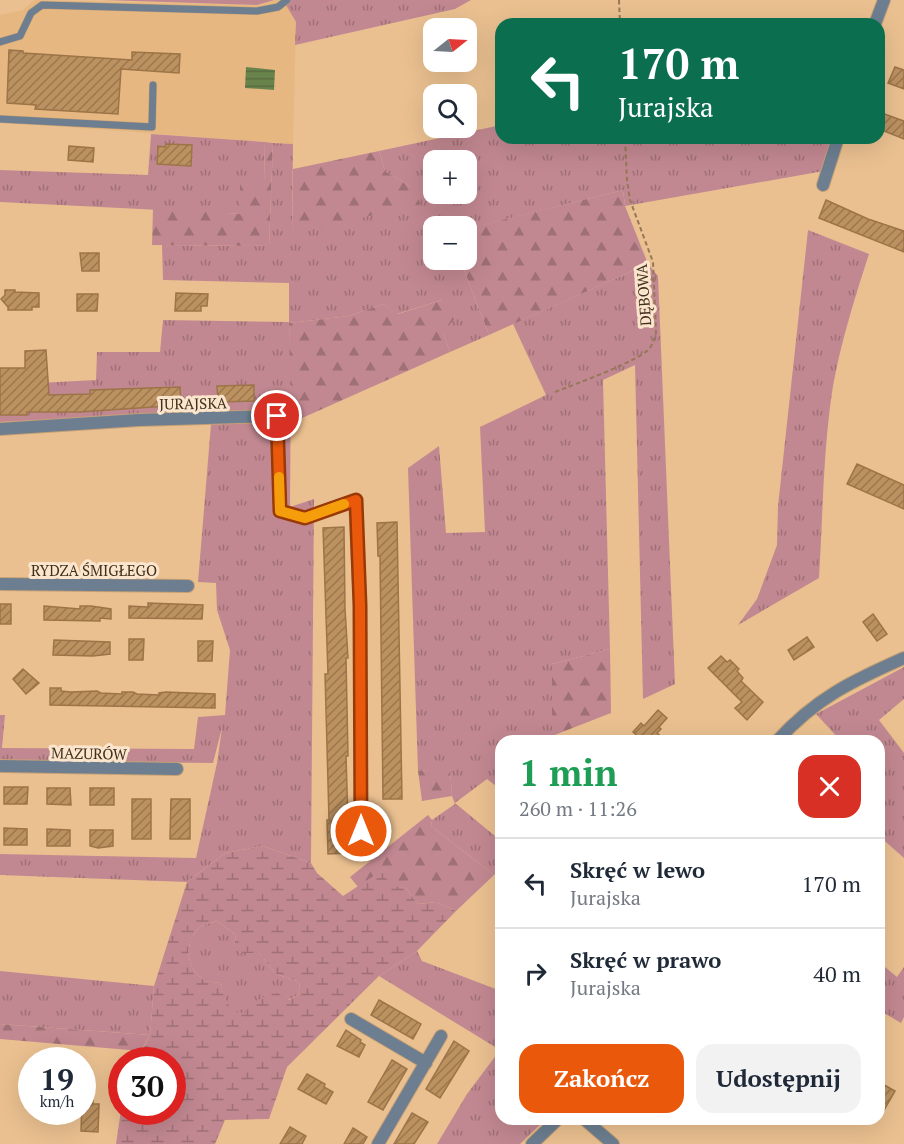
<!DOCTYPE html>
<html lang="pl">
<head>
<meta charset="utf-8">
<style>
	:root { --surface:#fff; --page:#f2f2f3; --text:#1f2937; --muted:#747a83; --line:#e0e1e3; --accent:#ea580c }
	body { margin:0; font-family:"PT Serif",serif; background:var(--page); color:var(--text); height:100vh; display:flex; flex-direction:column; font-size:22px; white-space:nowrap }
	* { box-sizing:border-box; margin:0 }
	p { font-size:20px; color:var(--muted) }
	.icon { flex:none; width:33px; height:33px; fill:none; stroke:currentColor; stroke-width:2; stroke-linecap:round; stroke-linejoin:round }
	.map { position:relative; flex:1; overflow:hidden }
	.sheet { position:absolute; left:495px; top:735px; width:390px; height:390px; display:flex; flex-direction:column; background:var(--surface); border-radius:18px; box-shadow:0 6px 24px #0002 }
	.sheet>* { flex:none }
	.banner { position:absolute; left:495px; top:18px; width:390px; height:126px; border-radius:18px; box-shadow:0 6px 24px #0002; background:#0b6e4f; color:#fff; overflow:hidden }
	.needle { width:39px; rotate:72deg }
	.buttons { position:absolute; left:423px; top:18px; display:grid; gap:12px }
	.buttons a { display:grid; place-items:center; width:54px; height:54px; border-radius:12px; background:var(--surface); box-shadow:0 6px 24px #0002; font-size:30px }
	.speed { position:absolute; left:18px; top:1047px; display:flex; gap:12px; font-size:30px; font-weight:700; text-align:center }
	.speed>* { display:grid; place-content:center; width:78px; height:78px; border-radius:50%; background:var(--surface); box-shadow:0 6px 24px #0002; line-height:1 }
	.speed small { font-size:15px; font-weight:400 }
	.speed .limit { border:9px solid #d22; background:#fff; color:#111 }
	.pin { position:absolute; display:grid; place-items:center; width:51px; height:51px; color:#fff; margin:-26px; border:3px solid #fff; border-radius:50%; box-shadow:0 2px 6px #0007 }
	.me { position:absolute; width:66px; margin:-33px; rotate:0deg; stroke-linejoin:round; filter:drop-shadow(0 0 4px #0008) }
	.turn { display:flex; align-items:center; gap:21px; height:126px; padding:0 24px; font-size:27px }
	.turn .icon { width:78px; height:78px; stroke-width:2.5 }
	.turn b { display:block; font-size:42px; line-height:51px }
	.round { display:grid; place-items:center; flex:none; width:63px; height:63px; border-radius:18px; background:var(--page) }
	.overview { display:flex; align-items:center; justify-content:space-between; height:102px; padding:0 24px }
	h1 { font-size:36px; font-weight:800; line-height:45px; color:#1e9e55 }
	.primary-button { display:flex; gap:12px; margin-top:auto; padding:12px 24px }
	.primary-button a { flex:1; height:69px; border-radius:18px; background:var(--accent); color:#fff; font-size:24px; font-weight:800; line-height:69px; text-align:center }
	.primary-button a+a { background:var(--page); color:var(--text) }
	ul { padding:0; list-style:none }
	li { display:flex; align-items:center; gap:18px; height:90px; padding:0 24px; border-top:2px solid var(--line) }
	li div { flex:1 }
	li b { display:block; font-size:22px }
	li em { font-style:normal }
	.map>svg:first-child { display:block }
	.built { fill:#e7b781 }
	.grass { fill:url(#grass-tufts); fill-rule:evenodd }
	.forest { fill:url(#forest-firs) }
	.wetland { fill:url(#wetland-marsh); fill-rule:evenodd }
	.water { fill:url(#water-rules) }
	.building { fill:url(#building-hatch); stroke:#9c7447; stroke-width:1.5 }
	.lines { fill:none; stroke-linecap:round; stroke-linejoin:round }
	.service-casing { stroke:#c5a076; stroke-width:8 }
	.minor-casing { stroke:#c5a076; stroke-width:14 }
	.tertiary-casing { stroke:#c5a076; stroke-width:14 }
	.path { stroke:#967857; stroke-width:2; stroke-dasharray:4.5 3; stroke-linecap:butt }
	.service { stroke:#6c7e90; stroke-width:7 }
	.minor { stroke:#6c7e90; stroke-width:12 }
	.tertiary { stroke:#6c7e90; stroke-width:12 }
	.route-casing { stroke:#983908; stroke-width:15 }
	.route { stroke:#ea580c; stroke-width:10 }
	.slow { stroke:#f59e0b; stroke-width:10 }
	.labels { text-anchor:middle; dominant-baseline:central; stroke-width:6; stroke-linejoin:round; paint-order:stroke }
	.street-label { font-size:15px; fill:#402f1c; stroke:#fbe5cd }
</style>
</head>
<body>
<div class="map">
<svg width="904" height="1144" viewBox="0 0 904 1144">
	<defs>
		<pattern id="grass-tufts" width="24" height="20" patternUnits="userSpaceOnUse" patternTransform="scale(1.5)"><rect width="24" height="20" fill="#c28891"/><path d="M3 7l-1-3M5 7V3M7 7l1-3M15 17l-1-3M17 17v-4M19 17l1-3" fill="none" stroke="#9f7076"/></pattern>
		<pattern id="forest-firs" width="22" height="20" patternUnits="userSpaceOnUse" patternTransform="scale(1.5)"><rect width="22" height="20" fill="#c28891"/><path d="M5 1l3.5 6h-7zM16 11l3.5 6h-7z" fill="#9f7076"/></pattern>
		<pattern id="wetland-marsh" width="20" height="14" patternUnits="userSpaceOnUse" patternTransform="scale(1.5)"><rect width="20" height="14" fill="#c28891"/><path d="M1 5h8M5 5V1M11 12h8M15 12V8" fill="none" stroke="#9f7076"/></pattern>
		<pattern id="water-rules" width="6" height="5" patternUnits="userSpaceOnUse" patternTransform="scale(1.5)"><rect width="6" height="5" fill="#69834c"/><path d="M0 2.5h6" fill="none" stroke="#586c3e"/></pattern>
		<pattern id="building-hatch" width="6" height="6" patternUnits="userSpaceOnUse" patternTransform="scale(1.5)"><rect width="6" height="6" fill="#bc9160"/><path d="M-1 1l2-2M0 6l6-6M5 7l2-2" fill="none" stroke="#9a774e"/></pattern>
	</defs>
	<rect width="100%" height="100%" fill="#eac090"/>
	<path class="built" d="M34,0L257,5L274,0H283L296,22L293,144L0,122V15L23,10Z"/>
	<g class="grass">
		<path d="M103,0H274L257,5Z"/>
		<path d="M283,0H471L455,9L295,45L296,22Z"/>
		<path d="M501,125V138H839L824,171L625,206L623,190L471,228L467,248L466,226H434V260H464L463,267L489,335L450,352L443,333L442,300L397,314L383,304L349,316L289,323L291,372L290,507L314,499L311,863L263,846L225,853L187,882L0,875V854L196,858L217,763L222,728L213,763L0,761V715H5L2,748L194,749L198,717L225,715L230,650L217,610L216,583L198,582L212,412L0,422V385L96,380L97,352H160L163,320L289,322V283L163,280L162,245L269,246L273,143L293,144L292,234L411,187L385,171L379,151ZM434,160H466V194H434Z"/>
		<path d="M151,134L265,142L264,181L240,214L0,202V170L148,175Z"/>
		<path d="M808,230L869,254C855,297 841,342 833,386C823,449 823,514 819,578L738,625L757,599L777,545L778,506Z"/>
		<path d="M648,264L658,276L675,684L643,699L635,365L603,380L610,649L552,664V736L544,741H501V790L487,779L455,803L501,841V869L494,875L431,826L432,820L455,804L452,796L450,769L418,771L408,468L439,446L446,533L485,532L480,427L546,395L513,324Z"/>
		<path d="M904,667V699L879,720L904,753V858L879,836V741H841L816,714Z"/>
		<path d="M217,921L236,935L234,945L241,953H259L276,974L297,981L300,985L298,995C288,1001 245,1018 235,1012C226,1008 223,992 220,983C214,982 206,982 201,978C185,966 185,941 199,928C203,924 212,923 217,921Z"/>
		<path d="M417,951L422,961L501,991V1119H546L520,1144H437L467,1094L500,1050L379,976Z"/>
		<path d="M879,962L897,977L904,967V1017L901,1023L879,1010Z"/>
		<path d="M0,971L154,986L150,1035L0,1024Z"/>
	</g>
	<g class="forest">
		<path d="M265,142L273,143L269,246L152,245L153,208L240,214V182L264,181Z"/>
		<path d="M379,151L385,171L411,187L421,204L292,234L293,169Z"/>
		<path d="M623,190L625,206L648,264L489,335L463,267L464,260H466L470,228Z"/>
		<path d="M442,300L454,319L443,333L450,352L291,423L289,323L349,316L383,304L398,314Z"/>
		<path d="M610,649L611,713L552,736V664Z"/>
		<path d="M450,768L452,796L422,801L418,771Z"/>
		<path d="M428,815L432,820L431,826L494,875L456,911L436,902L418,904L406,888L392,887L381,872L358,887L350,877Z"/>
		<path d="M0,1024L150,1035L141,1051L0,1039Z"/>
	</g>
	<path class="wetland" d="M263,846L311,863L317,873L343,896L381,871L392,886L406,888L418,904L436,902L456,911L417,951L379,976L287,1067L269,1119L225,1120L215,1144H116L121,1110L172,1112V1060H137L150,1035L154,986L187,882L225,853ZM217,921L236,935L234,945L236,950L241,953H259L276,974L297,981L300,985L298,995L289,1000L274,991L248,1006L245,1013C227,1013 225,997 220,983C214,982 206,982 201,978C185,966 185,941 199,928C203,924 211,923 217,921Z"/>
	<path class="water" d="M246,67L275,70L274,90L245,88Z"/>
	<g class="building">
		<path d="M9,50L23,51V53L132,60V52L180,54L179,73L121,69L118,114L35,109L36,105L7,103Z"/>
		<path d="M895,67L904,70V89L888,83Z"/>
		<path d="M879,112L904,121V139L879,129Z"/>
		<path d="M166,144L192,145L191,166L157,164L158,146L165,147Z"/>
		<path d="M69,146L94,148L93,162L68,160Z"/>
		<path d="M826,200L868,219L904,231V252L819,218Z"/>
		<path d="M80,253H99V271H82Z"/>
		<path d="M5,290H15V292L39,293V307H32V310H8V307L1,299L5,295Z"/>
		<path d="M176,293L208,294L207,306H201V311H175Z"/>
		<path d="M77,294H98L97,311H77Z"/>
		<path d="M46,350L49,395L90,394V390L180,387L181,405L80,412H27V415H0V368H25V351Z"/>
		<path d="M254,385V401L218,402L217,386Z"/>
		<path d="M857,464L904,485V509L847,484Z"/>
		<path d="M397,522L402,799H383L380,556H378L377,523Z"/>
		<path d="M344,527L345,609L348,658H346L348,756H346L349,853L328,854L327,820H329L325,674H328L323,528Z"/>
		<path d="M148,603L203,605L202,619L129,618V606L148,607Z"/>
		<rect x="0" y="604" width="11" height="20"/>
		<path d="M44,606L80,609V606H91L111,609V619L100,618V621L44,620Z"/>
		<path d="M873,614L887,634L877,641L863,622Z"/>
		<path d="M807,637L814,647L794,660L788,650Z"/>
		<path d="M129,639H144L143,660H129Z"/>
		<path d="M54,640L110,642V654L93,656L53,655Z"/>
		<path d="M198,641H213L212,661H198Z"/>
		<path d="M721,656L727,662L730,660L739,669L737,671L743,678L741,681L763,702L747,720L735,708L742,702L708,668Z"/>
		<path d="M23,669L39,683L26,694L13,679Z"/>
		<path d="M50,688H61V691L71,692L97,691L101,693L122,694V692H133L137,694L159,695V693L166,692L215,694V708L50,705Z"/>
		<path d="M658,710L667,718L659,727L661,729L657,733L666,741H643L633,732L641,723L644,726Z"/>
		<path d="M4,787H28L27,804H4Z"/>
		<path d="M47,788H70L71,805L47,804Z"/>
		<rect x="90" y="788" width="24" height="17"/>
		<rect x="132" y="799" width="19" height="40"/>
		<path d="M171,799H190V839H170Z"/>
		<path d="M4,828L27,829V845H4Z"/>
		<path d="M47,829L70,830V846H47Z"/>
		<path d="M90,830H113V846L98,848L90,846Z"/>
		<path d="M379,1000L421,1024L413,1039L371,1015Z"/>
		<path d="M346,1030L361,1040L360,1042L365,1045L359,1057L337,1046Z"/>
		<path d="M454,1041L469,1051L440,1098L426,1089Z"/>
		<path d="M392,1060L407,1069L383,1110L368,1102Z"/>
		<path d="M307,1074L325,1084L324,1087L333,1092L326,1104L298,1089Z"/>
		<path d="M879,1082L895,1091L879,1119Z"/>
		<path d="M82,1099L93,1100V1104H99L98,1132L81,1131Z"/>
		<path d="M412,1113L428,1122L414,1144H394Z"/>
		<path d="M290,1127L306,1136L302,1144H280Z"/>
		<path d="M353,1128L367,1137L363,1144H344Z"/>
	</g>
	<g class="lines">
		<defs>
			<g id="service">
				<path d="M0,42L20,36L31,13L42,5L257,11L278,7L287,0"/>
				<path d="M0,119L152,127L153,85"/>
			</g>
			<g id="minor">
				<path d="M875,24L884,0"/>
				<path d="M823,185L838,138"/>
				<path d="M0,429L139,420L277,416L280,511L305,518L355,500L360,605L361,831"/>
				<path d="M0,584L188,586"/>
				<path d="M0,766L177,769"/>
				<path d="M351,1019L426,1063"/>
				<path d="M584,1119L613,1144"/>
				<path d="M378,1144L441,1036"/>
			</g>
			<g id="tertiary">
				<path d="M777,741C816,698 852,681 904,658"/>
				<path d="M532,1144L558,1119"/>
			</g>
		</defs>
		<use href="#service" class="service-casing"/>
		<use href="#minor" class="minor-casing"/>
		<use href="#tertiary" class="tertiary-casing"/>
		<g class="path">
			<path d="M619,0L620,24"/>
			<path d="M555,392C575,384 637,362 649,349C653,344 655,338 656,332L653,262L630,200L627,180L625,138"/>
		</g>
		<use href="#service" class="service"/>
		<use href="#minor" class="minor"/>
		<use href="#tertiary" class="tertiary"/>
	</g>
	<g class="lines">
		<defs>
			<path id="route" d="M277,416L280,511L305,518L356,500L360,605L361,831"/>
		</defs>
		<use href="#route" class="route-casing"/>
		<use href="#route" class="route"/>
		<path class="slow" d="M279,477L280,511L305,518L344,504"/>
	</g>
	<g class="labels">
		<g class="street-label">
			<text transform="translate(643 295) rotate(-94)">DĘBOWA</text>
			<text transform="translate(193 403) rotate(-1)">JURAJSKA</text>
			<text x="94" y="570">RYDZA ŚMIGŁEGO</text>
			<text transform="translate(89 753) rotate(1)">MAZURÓW</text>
		</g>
	</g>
</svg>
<div class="buttons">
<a><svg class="needle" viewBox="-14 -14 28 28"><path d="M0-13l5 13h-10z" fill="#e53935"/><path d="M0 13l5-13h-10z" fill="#747a83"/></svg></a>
<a><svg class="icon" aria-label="search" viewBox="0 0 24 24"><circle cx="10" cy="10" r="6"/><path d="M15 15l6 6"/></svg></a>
<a>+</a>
<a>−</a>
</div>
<div class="speed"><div>19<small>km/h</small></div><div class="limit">30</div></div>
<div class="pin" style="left:277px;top:416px;background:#d93025"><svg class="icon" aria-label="arrive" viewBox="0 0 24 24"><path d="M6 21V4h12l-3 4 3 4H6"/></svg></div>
<svg class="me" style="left:361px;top:831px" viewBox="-20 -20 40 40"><circle r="17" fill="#ea580c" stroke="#fff" stroke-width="3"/><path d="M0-11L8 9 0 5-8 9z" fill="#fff"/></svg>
<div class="banner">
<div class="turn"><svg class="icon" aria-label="left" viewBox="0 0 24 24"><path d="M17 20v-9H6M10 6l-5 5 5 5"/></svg><div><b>170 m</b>Jurajska</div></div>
</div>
<section class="sheet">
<div class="overview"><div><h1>1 min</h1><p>260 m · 11:26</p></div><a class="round" style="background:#d93025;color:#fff"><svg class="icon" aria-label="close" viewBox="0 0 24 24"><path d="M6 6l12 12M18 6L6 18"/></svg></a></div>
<ul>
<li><svg class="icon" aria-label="left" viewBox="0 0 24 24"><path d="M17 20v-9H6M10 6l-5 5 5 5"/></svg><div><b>Skręć w lewo</b><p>Jurajska</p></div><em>170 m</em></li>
<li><svg class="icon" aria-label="right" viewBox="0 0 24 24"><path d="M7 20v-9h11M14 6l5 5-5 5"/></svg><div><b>Skręć w prawo</b><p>Jurajska</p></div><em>40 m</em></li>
</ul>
<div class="primary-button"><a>Zakończ</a><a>Udostępnij</a></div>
</section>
</div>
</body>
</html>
